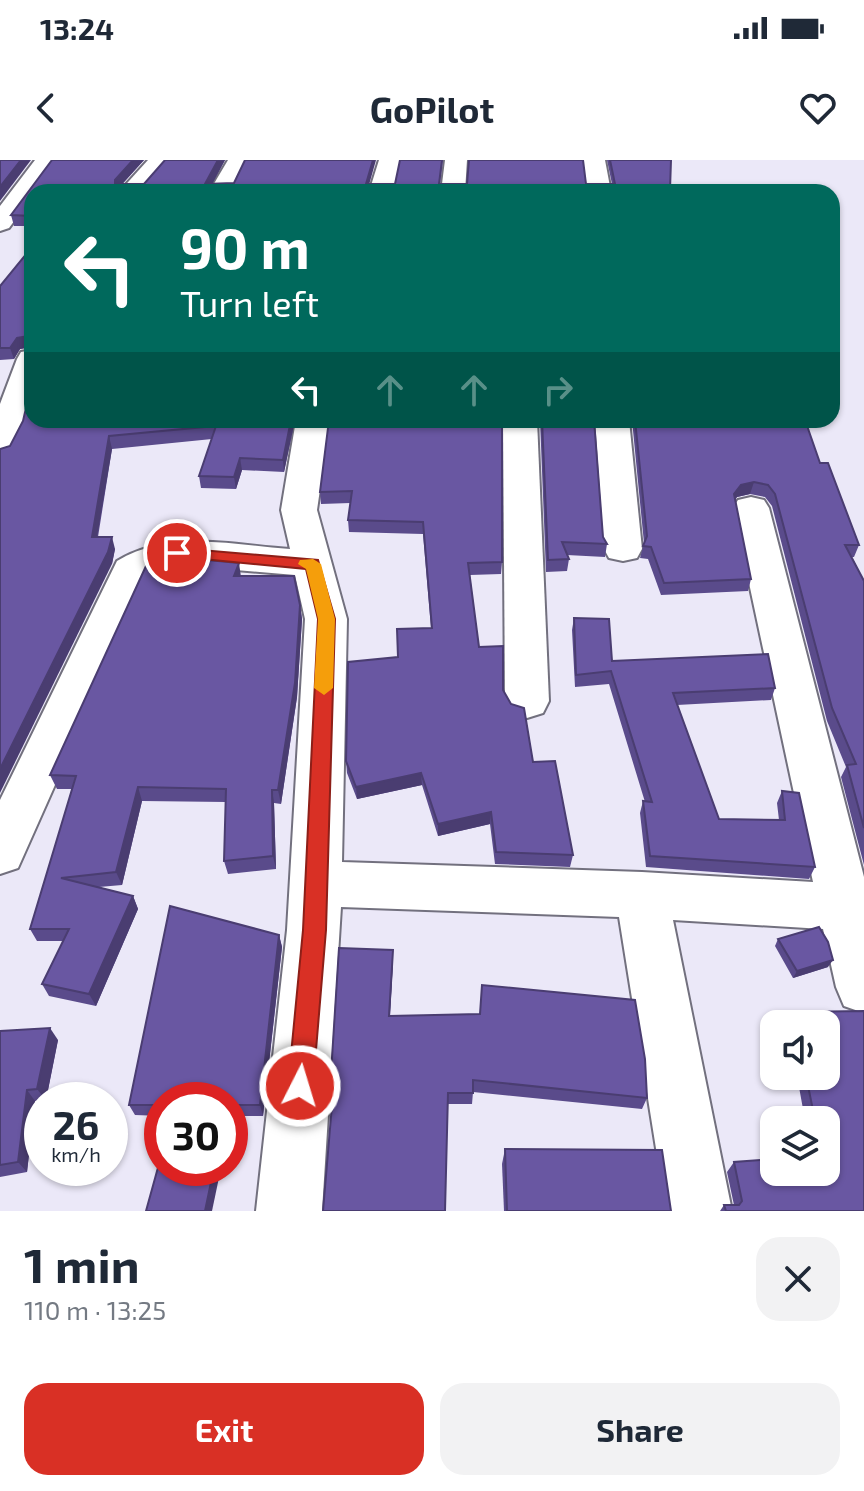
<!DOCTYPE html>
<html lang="en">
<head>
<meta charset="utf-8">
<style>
	:root { --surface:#fff; --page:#f2f2f3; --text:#1f2937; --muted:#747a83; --accent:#d93025 }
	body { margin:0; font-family:"Exo 2",sans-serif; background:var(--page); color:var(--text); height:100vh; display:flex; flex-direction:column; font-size:30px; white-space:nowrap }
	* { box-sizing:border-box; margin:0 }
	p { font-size:26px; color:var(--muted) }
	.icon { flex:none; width:44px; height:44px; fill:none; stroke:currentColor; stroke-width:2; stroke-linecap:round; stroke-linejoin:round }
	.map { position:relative; height:1051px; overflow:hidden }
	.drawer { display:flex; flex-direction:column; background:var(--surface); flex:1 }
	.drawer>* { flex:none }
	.banner { position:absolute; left:24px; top:24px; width:816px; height:244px; border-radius:24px; box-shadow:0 2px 6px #0004; background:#00695c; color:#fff; overflow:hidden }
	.buttons { position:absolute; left:760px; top:850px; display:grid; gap:16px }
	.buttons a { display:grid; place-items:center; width:80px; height:80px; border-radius:16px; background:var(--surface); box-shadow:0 2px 6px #0004; font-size:40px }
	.speed { position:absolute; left:24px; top:922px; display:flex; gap:16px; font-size:40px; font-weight:700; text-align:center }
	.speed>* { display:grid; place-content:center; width:104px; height:104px; border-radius:50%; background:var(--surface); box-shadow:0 2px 6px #0004; line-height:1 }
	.speed small { font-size:20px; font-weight:400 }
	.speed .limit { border:12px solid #d22; background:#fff; color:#111 }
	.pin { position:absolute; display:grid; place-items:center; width:68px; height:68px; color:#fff; margin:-34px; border:4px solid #fff; border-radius:50%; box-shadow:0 2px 8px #0007 }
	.me { position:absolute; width:88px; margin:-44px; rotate:5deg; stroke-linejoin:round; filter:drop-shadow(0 0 6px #0008) }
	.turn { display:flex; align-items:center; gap:28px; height:168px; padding:0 24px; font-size:36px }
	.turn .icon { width:104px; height:104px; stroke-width:2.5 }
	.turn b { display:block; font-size:56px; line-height:68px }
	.lanes { display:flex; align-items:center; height:76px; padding:0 24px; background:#0003; justify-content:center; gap:40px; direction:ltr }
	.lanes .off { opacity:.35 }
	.round { display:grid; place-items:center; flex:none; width:84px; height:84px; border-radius:24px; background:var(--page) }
	.summary { display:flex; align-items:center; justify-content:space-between; height:136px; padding:0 24px }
	h1 { font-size:48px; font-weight:700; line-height:60px }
	.action { display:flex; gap:16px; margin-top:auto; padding:16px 24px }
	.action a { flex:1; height:92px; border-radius:24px; background:var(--accent); color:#fff; font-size:32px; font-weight:700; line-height:92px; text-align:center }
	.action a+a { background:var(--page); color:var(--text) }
	.status { display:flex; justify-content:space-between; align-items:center; height:56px; padding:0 40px; background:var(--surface); direction:ltr }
	.status svg { height:22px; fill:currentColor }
	header { display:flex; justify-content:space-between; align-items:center; height:104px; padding:0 24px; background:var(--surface); font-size:36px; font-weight:700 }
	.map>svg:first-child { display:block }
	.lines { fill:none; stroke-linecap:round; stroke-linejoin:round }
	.street-casing { stroke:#72707e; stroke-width:4 }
	.street { fill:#fff; fill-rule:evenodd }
	.wall { fill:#5a4b8b }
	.shaded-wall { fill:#4a3d71 }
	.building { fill:#6957a2; stroke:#4a3d71; stroke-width:2 }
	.route { fill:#d93025; stroke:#8d1f18; stroke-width:2 }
	.slow { fill:#f59e0b }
</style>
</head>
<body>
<div class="status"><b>13:24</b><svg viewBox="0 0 49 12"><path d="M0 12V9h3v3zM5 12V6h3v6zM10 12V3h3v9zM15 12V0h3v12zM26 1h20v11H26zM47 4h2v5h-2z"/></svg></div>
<header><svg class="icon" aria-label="back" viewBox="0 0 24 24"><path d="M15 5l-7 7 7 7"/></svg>GoPilot<svg class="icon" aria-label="heart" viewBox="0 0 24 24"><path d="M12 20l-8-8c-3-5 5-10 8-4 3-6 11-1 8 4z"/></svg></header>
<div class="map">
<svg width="864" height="1051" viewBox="0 0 864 1051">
	<rect width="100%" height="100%" fill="#ebe8f8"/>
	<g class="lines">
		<defs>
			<g id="street">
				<path d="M35,0H58L35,32H32V37L9,68L0,71V46Z"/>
				<path d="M148,0H171L144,32H119Z"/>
				<path d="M228,0H250L233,32H209Z"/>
				<path d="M379,0H401L393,32H369Z"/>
				<path d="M445,0H467L465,32H441Z"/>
				<path d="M583,0H605L611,32H587Z"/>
				<path d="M32,190C32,226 34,266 12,297L0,300V244L17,199L21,192Z"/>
				<path d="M296,260H330L317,350L347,459L342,702L642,712L813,722L733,348L738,340L751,337L764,340L769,348L864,717V853L844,846L836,827L823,769L673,760L732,1051H666L619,757L341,747L322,1051H256L287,770L305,459L295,415L177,405L163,408L147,418L18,708L0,714V640L117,401C170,369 231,385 290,389L281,350Z"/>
				<path d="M503,260H537L549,541L543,553L527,558L511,553L505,541Z"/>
				<path d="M595,260H629L642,389L637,398L623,401L609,398L604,389Z"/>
			</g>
		</defs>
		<use href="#street" class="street-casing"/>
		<use href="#street" class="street"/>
	</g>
	<g class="wall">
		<path d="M52,0H144L122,24H144L165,0H225L212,24H395L400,0H443L440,24H612L607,0H671L670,30L32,32V66H14L11,55Z"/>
		<path d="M32,87V189L31,187L20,189L14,199L0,200V126Z"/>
		<path d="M295,260L284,312L242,310L236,329L201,328L199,316L212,279L112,289L98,377L115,389L112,404L10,286L23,261Z"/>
		<path d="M329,260L502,402L501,414L470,415L479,487L503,530L573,695L570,707L495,704L490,664L438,676L422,625L357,639L347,613L346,601L398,497L431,468L423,374L349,372L348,360L350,343L321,344L320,332Z"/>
		<path d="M540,260H594L603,377L607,384L605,397L567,395L569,399L567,411L546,412Z"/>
		<path d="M632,260H805L820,303L859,385L854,397H852L864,421V705L841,617L846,607L827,561L772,346L765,337L750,334L737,337L735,340L751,419L748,431L661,435L648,399L640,398L644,383Z"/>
		<path d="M241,416L300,445L302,459L297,537L281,644L274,643L276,709L228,714L224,701L226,642L142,641L122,725L99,727L133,736L138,749L96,846L49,836L42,824L63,781H37L30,769L72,629H57L50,615Z"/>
		<path d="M574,458L612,501L775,528L771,540L677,545L719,659L779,660L777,643L782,631L815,707L809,719L646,707L640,653L643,641L645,642L609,524L575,527L572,470Z"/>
		<path d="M279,775L282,787L263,956H233L230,968V940H162V956L135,955L129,945Z"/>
		<path d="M778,779L828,807L793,818L775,786Z"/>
		<path d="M393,802L390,856L647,938L642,949L473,932L472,944H448L331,955L329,945Z"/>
		<path d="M864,851V1051H720L724,1045H734L727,1012L734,1002L774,999V1012H826V960H805L797,916H826V864H787L794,852Z"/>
		<path d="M0,871L58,880L46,940L35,941L27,1012L0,1017Z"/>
		<path d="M505,989L671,1051H504L502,1004Z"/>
	</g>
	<g class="shaded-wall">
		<path d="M21,0H31L0,41V27Z"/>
		<path d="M133,0H144L117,30L115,20Z"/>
		<path d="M218,0H225L208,32L205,24Z"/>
		<path d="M373,0H376L367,32L366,24Z"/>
		<path d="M28,176L31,187L20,189L14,199L10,188L17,178Z"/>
		<path d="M291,260H295L284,312L283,300Z"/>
		<path d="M109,276L112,289L95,389L92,377Z"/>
		<path d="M240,298L242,310L236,329L234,317Z"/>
		<path d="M754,322L750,334L737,337L730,346L734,334L741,325Z"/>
		<path d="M112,377L115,389L112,404L0,633V609Z"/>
		<path d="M239,403L241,417L234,416Z"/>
		<path d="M300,445L302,459L297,537L281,644L278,630Z"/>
		<path d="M421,613L422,625L357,639L356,627Z"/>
		<path d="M138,627L142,641L122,725L116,712Z"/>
		<path d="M272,630L274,643L276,709L273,696Z"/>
		<path d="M491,652L490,664L438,676V664Z"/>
		<path d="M133,736L138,749L96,846L89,834Z"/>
		<path d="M279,775L282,787L263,956L260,945Z"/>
		<path d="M393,790V802L389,868V856Z"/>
		<path d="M833,800L828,807L793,818L797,811Z"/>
		<path d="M50,868L58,880L46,940L37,929Z"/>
		<path d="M27,930L35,941L27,1012L18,1002Z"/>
		<path d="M230,949L233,956L230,968Z"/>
		<path d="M214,1008H221L212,1051H205Z"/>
	</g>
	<g class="building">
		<path d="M0,0H21L0,27Z"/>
		<path d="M52,0H133L115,20V24H144L165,0H218L205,24L234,23L245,0H373L366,24H395L400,0H442L439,24H467L469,0H583L586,24H615L610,0H671L670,30H675L676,32H32V56L11,55Z"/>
		<path d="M32,87V187L31,179L28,176L17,178L10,188H0V126Z"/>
		<path d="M32,222V260H291L283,300L240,298L234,317L199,316L216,266L109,276L92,377H112L108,392L0,609V289L10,286L23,261Z"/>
		<path d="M329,260H502V402L468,403L479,487L503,486V530L511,544L524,548L533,602L555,601L573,695L496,692L491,652L438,664L421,613L356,627L346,601L348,502L398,497L397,469L432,468L423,362L348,360L352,331L320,332Z"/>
		<path d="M542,260H594L603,377L607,384L562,382L569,399L548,400Z"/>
		<path d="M635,260H805L820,303H828L859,385H845L864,421V668L847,605L856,604L832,548L775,334L768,325L754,322L741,325L734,334L751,419L664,423L651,387L643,386L647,376Z"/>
		<path d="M165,396L239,403L234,416H294L300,445L295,523L278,630H272L273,696L224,701L226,629L138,627L116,712L61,718L133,736L89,834L42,824L69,769H30L76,616L50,615L146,406Z"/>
		<path d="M574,458L609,459L612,501L768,494L775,528L673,533L719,659L785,660L782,631L799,633L815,707L650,696L643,641L652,642L611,511L576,515Z"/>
		<path d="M170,746L279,775L260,945H230V940H162V945H129Z"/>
		<path d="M819,767L828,782L833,800L797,811L778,779Z"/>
		<path d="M339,788L393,790L389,856L480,854L482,825L635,840L645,899L647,938L473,920V933H448L445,1051H323L332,945H329Z"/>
		<path d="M864,851V1051H726L724,1045H739L742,1041L734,1002L774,999V1012H826V960H815L806,916H826V864H797L794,852Z"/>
		<path d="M50,868L37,929L27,930L18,1002L0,1005V871Z"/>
		<path d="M505,989L662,990L671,1051H507Z"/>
		<path d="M162,993V1008H214L205,1051H146Z"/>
	</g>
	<path class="route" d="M177,388L318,400L335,459L326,770L313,926L309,935L300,938L292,935L288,926L303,770L318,459L306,409L172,396V389Z"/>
	<path class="slow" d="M313,399L321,404L335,459L333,528L324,535L314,528L318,459L306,409L298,404L300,400Z"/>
</svg>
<div class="buttons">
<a><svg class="icon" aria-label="sound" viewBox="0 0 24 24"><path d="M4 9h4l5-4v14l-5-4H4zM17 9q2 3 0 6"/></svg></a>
<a><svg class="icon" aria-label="layers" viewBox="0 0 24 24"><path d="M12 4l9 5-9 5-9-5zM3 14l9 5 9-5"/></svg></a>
</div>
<div class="speed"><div>26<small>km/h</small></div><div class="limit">30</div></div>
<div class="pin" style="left:177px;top:393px;background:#d93025"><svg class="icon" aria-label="arrive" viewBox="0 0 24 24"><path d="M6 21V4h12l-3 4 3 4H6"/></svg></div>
<svg class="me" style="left:300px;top:926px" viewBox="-20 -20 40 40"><circle r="17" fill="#d93025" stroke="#fff" stroke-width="3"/><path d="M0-11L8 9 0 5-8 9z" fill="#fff"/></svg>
<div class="banner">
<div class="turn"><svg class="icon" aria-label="left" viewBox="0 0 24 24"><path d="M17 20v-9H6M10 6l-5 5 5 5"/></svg><div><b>90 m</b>Turn left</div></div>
<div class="lanes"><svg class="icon" aria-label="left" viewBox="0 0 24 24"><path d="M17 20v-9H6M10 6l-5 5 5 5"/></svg><svg class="icon off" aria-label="ahead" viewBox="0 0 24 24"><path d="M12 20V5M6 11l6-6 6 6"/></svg><svg class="icon off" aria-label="ahead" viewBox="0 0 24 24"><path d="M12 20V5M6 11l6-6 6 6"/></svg><svg class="icon off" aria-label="right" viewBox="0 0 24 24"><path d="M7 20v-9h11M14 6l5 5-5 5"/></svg></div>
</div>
</div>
<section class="drawer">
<div class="summary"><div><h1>1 min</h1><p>110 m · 13:25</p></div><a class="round"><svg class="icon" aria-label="close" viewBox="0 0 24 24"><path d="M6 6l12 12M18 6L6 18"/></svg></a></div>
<div class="action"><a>Exit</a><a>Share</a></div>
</section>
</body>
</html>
